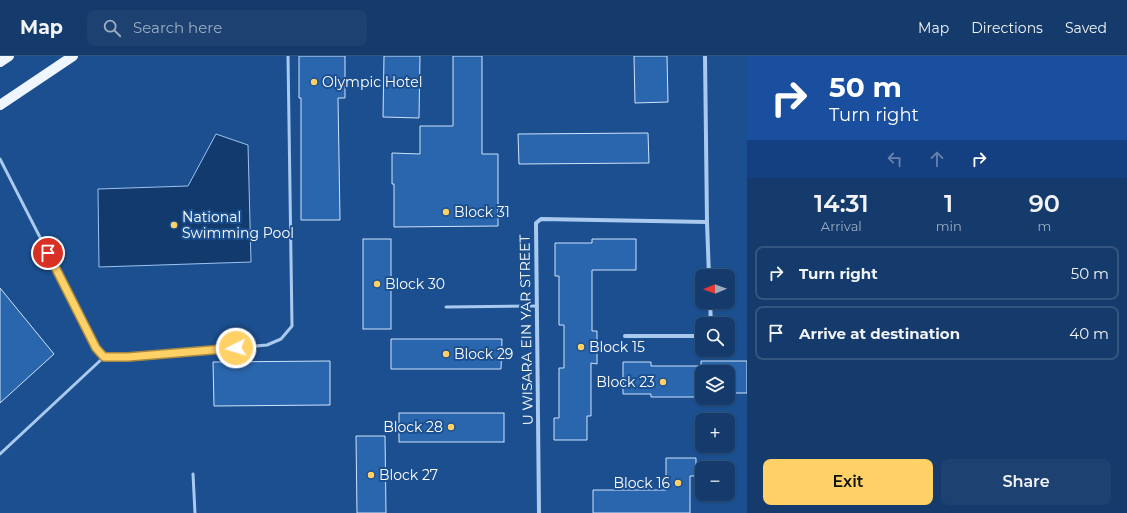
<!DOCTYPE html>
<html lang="en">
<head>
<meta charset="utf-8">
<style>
	:root { --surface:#143b6b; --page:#1d4271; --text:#f1f3f6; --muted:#9dadc1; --line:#33557e; --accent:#ffd166 }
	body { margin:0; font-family:Montserrat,sans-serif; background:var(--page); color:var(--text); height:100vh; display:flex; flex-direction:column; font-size:15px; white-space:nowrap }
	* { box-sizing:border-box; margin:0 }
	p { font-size:13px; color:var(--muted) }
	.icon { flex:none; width:22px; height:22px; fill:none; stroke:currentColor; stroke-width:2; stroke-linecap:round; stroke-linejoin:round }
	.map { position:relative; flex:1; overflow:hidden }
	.details { display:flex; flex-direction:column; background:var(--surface); width:380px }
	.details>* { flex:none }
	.banner { background:#1a4fa0; color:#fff; overflow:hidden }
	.needle { width:26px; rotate:269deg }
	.tools { position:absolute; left:695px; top:213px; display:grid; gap:8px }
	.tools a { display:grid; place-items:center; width:40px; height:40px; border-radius:8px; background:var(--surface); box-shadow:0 1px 3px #0004,0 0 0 1px var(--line); font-size:20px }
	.pin { position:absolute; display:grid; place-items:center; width:34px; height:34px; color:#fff; margin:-17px; border:2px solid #fff; border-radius:50%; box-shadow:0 1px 4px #0007 }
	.me { position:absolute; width:44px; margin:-22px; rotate:265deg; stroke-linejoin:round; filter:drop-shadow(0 0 3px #0008) }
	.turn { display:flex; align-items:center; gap:14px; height:84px; padding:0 16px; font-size:18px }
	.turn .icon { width:52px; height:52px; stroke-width:2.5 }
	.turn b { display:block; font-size:28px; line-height:34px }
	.lanes { display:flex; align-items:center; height:38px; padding:0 16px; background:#0003; justify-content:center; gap:20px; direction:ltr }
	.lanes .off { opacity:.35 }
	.eta { display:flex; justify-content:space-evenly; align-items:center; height:68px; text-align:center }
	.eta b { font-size:24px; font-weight:600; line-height:28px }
	.cta { display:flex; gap:8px; margin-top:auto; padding:8px 16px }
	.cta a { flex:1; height:46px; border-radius:8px; background:var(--accent); color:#111; font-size:16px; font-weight:600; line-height:46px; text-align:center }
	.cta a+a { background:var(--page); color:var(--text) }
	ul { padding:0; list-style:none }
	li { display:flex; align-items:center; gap:12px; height:54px; margin:0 8px 6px; padding:0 8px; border:2px solid var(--line); border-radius:8px }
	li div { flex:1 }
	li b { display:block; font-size:15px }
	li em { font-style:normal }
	header { display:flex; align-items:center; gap:24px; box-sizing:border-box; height:56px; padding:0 20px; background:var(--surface); border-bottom:1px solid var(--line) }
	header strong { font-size:19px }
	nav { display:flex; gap:22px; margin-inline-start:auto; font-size:14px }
	.search { width:280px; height:36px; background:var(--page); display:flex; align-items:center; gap:10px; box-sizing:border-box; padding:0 14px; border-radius:8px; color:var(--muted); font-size:15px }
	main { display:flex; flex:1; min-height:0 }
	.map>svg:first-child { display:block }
	.water { fill:#123a6d; stroke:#9cc4f0 }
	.building { fill:#2a66ad; stroke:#cfe3fa }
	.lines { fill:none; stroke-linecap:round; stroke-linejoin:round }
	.service { stroke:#a9c9ee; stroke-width:3 }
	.minor { stroke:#a9c9ee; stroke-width:4 }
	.primary { stroke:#f0f6ff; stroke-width:10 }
	.route-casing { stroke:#a68842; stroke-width:10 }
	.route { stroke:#ffd166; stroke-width:7 }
	.poi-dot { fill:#ffd166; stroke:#1b4f8f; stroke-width:1.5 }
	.labels { text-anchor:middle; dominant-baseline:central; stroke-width:4; stroke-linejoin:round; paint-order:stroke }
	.poi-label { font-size:14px; fill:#fff; stroke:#1b4f8f; text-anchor:start }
	.street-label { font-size:14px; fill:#fff; stroke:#1b4f8f }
</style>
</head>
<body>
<header>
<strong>Map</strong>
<div class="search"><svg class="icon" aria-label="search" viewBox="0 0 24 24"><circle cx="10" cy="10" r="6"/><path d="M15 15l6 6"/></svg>Search here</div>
<nav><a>Map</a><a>Directions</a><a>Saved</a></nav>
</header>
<main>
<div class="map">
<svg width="747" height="457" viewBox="0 0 747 457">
	<rect width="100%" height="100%" fill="#1b4f8f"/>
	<path class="water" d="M216,78L248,89L251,206L99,211L98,133L188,130Z"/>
	<g class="building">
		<path d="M299,0H345V42H338L340,164H301V42H299Z"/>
		<path d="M384,0H420L419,62L383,61Z"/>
		<path d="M453,0H482V98H498V170L394,171V128H392V97L420,98V70H453Z"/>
		<path d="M634,0H667L668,46L635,47Z"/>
		<path d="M648,77L649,107L519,108L518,78Z"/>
		<rect x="363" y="183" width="28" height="90"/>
		<path d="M592,183H636V214H592V275H597V308L591,307V360H587V384H554V362H559V312H564V269H559V220H555V187H592Z"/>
		<path d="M0,232L54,298L0,347Z"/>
		<path d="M391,283H502L501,313H391Z"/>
		<path d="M330,305V349L214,350L213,306Z"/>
		<path d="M701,305H747V337H728V316H702V337H696V341H651V338H623V306H651V310H701Z"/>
		<rect x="399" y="357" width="105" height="29"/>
		<path d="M356,380H385L386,457H357Z"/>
		<path d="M666,402H696V420H690V457H593V434H666Z"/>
	</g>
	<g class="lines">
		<g class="service">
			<path d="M0,103L96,291L104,301"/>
			<path d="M446,251L537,250"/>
			<path d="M0,398L104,301H128L267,289L281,283L292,270L288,0"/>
			<path d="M193,418L195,457"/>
		</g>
		<g class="minor">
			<path d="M707,166L709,220"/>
			<path d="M710,246L711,268"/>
			<path d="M625,280H702"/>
			<path d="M539,457L536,167L541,163L707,166L705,0"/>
		</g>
		<g class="primary">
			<path d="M0,6L9,0"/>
			<path d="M0,49L73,0"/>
		</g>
	</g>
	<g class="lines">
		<defs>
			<path id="route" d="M48,197L96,292L104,301H128L236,292"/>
		</defs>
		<use href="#route" class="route-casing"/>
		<use href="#route" class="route"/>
	</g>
	<g class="poi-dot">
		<circle cx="314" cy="26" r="4"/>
		<circle cx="446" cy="156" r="4"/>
		<circle cx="174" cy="169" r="4"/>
		<circle cx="377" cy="228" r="4"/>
		<circle cx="581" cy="291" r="4"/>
		<circle cx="446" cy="298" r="4"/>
		<circle cx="663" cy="326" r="4"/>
		<circle cx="451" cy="371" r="4"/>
		<circle cx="371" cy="419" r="4"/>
		<circle cx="678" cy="427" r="4"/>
	</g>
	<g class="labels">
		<g class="poi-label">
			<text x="322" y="26">Olympic Hotel</text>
			<text x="454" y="156">Block 31</text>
			<text x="182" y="161">National<tspan x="182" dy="16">Swimming Pool</tspan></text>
			<text x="385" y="228">Block 30</text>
			<text x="589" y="291">Block 15</text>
			<text x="454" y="298">Block 29</text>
			<text x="655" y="326" text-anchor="end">Block 23</text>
			<text x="443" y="371" text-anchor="end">Block 28</text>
			<text x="379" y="419">Block 27</text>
			<text x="670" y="427" text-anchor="end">Block 16</text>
		</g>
		<g class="street-label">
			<text transform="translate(526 274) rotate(-91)">U WISARA EIN YAR STREET</text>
		</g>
	</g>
</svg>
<div class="tools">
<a><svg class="needle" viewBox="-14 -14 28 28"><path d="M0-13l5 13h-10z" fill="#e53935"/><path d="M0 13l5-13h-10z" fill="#9dadc1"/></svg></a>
<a><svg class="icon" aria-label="search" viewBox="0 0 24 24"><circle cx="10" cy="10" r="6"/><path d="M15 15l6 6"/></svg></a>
<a><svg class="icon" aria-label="layers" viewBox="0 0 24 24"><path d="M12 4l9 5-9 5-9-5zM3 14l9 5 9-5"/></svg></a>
<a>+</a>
<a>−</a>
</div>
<div class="pin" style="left:48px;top:197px;background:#d93025"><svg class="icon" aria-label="arrive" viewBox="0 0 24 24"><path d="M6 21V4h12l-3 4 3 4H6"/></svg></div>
<svg class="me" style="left:236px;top:292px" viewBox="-20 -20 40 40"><circle r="17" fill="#ffd166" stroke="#fff" stroke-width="3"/><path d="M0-11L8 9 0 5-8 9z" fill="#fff"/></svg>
</div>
<section class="details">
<div class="banner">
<div class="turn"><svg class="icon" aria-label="right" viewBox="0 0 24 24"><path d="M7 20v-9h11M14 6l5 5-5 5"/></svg><div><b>50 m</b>Turn right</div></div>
<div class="lanes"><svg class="icon off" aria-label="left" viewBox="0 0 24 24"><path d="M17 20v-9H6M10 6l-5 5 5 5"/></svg><svg class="icon off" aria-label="ahead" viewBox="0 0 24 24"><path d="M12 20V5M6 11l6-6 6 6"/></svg><svg class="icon" aria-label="right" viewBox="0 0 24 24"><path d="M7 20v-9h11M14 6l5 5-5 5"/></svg></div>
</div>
<div class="eta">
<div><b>14:31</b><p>Arrival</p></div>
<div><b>1</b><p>min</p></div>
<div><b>90</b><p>m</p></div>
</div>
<ul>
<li><svg class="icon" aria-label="right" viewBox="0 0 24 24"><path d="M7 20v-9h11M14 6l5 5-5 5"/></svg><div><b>Turn right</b></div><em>50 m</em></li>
<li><svg class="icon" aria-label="arrive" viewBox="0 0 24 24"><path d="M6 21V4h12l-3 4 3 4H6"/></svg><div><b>Arrive at destination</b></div><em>40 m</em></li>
</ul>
<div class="cta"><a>Exit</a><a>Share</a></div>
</section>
</main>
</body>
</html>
